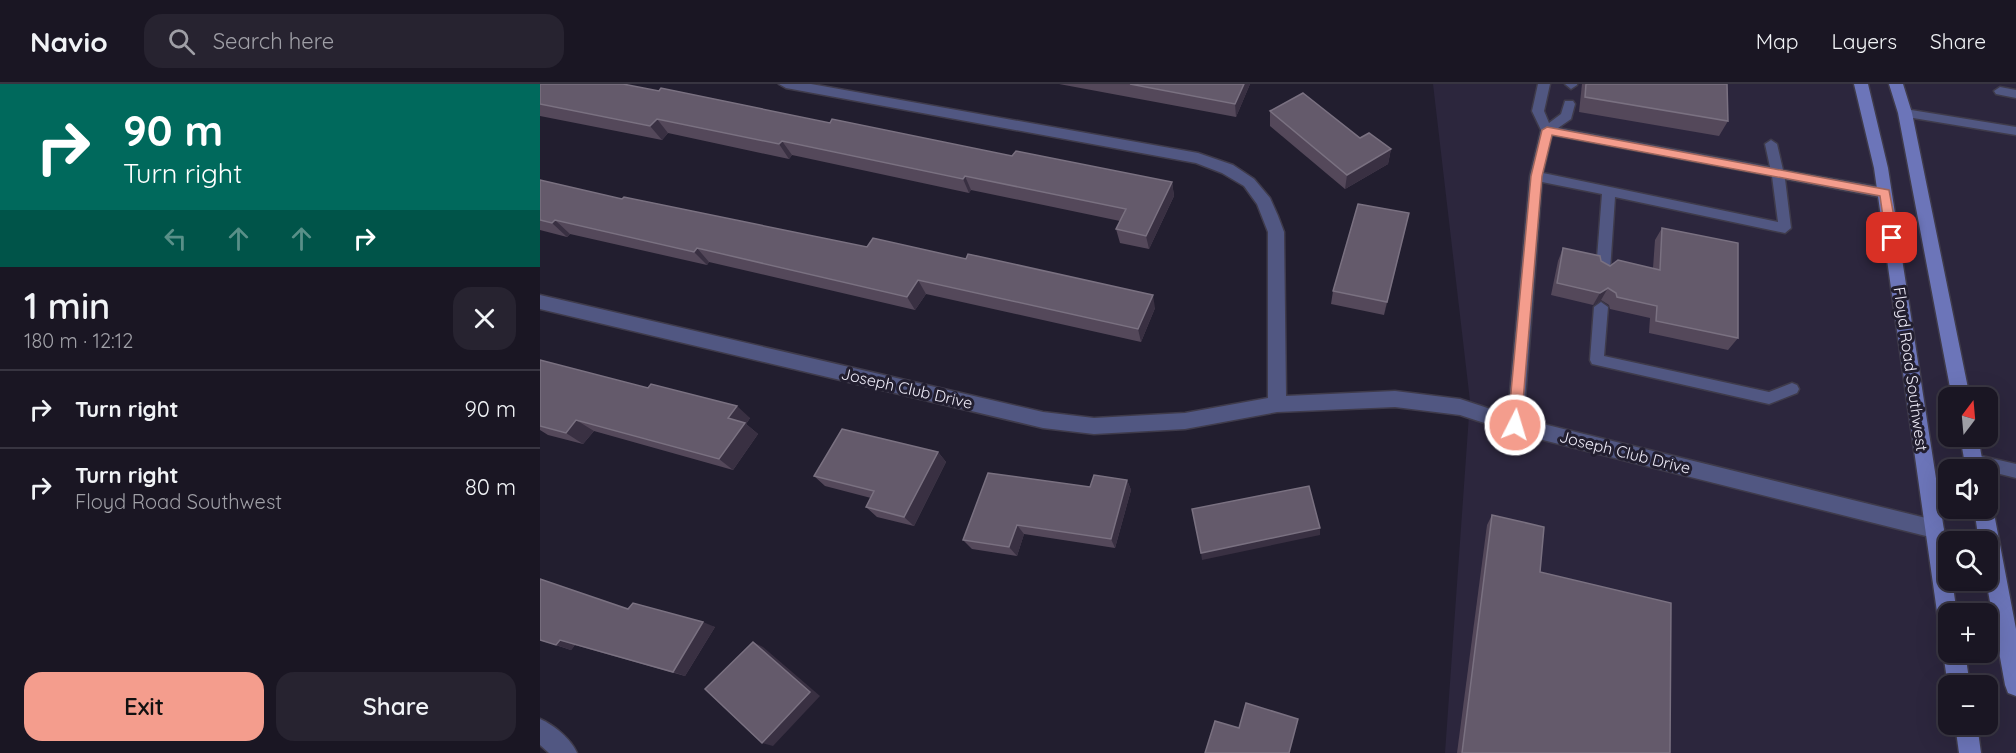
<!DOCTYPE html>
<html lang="en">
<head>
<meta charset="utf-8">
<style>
	:root { --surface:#1a1623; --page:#272330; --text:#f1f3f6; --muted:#9f9fa6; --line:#383541; --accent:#f49d8d }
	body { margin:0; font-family:Quicksand,sans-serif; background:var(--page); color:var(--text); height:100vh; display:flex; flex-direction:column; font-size:22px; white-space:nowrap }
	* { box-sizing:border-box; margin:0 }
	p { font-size:20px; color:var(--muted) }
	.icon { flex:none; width:33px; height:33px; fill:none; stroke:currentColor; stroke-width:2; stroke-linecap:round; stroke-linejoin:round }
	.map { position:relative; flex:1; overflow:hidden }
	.panel { display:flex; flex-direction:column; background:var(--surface); width:540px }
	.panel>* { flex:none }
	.top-card { background:#00695c; color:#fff; overflow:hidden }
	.needle { width:39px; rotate:16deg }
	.tools { position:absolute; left:1398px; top:303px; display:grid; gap:12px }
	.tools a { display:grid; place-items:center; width:60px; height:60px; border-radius:12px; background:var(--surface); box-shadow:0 6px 24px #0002,0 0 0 2px var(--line); font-size:30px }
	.pin { position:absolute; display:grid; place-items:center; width:51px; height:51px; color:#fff; margin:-26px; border-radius:12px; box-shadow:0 3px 9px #0006 }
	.me { position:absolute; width:66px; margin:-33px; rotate:5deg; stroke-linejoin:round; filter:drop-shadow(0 0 4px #0008) }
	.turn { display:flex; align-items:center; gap:21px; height:126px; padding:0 24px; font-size:27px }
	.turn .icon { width:78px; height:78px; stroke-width:2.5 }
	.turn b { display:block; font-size:42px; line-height:51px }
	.lanes { display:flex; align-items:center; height:57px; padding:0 24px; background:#0003; justify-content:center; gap:30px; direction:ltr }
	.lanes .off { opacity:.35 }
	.round { display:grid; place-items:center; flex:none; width:63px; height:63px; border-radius:18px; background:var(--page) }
	.head { display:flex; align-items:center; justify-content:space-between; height:102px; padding:0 24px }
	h1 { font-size:36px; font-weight:600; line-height:45px }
	.primary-button { display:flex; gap:12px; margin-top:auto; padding:12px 24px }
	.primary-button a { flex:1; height:69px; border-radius:18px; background:var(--accent); color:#111; font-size:24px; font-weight:600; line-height:69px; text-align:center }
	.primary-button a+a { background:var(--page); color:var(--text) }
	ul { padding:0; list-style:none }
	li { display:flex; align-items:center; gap:18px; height:78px; padding:0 24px; border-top:2px solid var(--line) }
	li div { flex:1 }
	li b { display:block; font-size:22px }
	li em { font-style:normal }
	header { display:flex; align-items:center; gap:36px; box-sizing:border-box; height:84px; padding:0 30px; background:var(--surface); border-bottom:2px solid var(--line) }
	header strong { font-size:28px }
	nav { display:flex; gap:33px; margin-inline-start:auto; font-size:21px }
	.search { width:420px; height:54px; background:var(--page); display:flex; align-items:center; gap:15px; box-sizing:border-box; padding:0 21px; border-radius:18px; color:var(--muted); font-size:22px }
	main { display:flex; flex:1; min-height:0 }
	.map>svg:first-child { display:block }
	.built { fill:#2c263d; fill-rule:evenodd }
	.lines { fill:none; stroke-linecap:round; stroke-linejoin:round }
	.lane-casing { stroke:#3f3b4b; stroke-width:3 }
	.street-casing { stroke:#3f3b4b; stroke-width:3 }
	.secondary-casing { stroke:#3f3b4b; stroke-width:3 }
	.lane { fill:#515782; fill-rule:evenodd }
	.street { fill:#515782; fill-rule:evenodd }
	.secondary { fill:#6c75b9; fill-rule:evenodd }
	.wall { fill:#54485a }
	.shaded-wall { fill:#393042 }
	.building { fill:#645a6b; stroke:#7a7181; stroke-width:1.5 }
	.route { fill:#f49d8d; stroke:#9f665c; stroke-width:1.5 }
	.labels { text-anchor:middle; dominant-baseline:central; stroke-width:6; stroke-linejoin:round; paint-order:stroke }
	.street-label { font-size:16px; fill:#efecf9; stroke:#221e2f }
</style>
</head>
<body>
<header>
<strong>Navio</strong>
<div class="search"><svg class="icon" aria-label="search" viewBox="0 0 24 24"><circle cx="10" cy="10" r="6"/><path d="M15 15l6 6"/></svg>Search here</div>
<nav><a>Map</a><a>Layers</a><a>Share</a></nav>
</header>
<main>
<section class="panel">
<div class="top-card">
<div class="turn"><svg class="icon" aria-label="right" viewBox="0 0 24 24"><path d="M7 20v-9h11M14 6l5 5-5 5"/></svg><div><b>90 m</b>Turn right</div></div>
<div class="lanes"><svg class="icon off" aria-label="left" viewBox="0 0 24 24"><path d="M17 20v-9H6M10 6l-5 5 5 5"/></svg><svg class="icon off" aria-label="ahead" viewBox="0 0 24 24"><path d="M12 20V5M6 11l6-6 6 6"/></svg><svg class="icon off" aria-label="ahead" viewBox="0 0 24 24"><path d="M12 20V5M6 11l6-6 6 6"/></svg><svg class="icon" aria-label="right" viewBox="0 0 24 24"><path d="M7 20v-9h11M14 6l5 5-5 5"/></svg></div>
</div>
<div class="head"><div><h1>1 min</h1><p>180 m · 12:12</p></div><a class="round"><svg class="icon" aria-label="close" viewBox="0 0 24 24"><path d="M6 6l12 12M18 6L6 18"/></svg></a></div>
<ul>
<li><svg class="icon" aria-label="right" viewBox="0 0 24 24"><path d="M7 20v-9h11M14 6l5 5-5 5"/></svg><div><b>Turn right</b></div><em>90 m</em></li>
<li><svg class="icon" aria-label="right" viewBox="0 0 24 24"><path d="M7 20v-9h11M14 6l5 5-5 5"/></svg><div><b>Turn right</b><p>Floyd Road Southwest</p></div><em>80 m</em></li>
</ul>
<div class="primary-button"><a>Exit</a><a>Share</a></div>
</section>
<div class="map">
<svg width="1476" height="669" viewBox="0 0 1476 669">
	<rect width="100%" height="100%" fill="#221e2f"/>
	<path class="built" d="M893,0H1476V669H905L930,317ZM1408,314H1448V352H1408ZM1408,386H1448V424H1408ZM1408,458H1448V496H1408ZM1408,530H1448V568H1408ZM1408,602H1448V640H1408Z"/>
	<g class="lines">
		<defs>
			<g id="lane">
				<path d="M998,0H1010L1004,27L1009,39L1021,30L1025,17H1033L1035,20L1031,35L1018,44L1230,83L1225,60L1231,56L1237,60L1243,86L1345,104L1351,109L1345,114L1245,95L1251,144L1245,149L1075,113L1070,187L1063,192L1056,187L1062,110L1002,98L983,341L980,346L975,348L970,346L967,341L990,92L1001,46L992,27ZM1012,51L1232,92L1238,138L1003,89Z"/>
				<path d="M1025,0H1037V1L1031,5Z"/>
				<path d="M1460,3L1476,6V14L1456,10L1454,7Z"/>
				<path d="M1365,25L1476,43V51L1361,32V26Z"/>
				<path d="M1061,218L1068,223L1064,272L1229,308L1252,299L1257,301L1259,305L1257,309L1229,320L1052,280L1050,276L1054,223Z"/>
				<path d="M1433,370L1476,380V394L1428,382L1425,377L1428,372Z"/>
			</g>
			<g id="street">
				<path d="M239,0H271L658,69L693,81L714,95L730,114L738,132L744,148L746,312L855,307L920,315L975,333L1394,436L1401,439L1404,445L1401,451L1394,454L975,349L920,331L855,323L737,328L645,345L554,350L503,344L0,225V211L503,328L554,334L645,329L728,314V148L717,120L704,102L682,89L656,79L246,4Z"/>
				<path d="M0,635C14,641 31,655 37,669H9L0,661Z"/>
			</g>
			<g id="secondary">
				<path d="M1314,0H1328L1348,84L1408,472V496H1412L1417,530H1408V545L1401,542L1398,535L1334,84Z"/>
				<path d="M1349,0H1363L1372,29L1430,314H1412L1358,29Z"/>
				<path d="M1420,352H1438L1444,386H1426Z"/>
				<path d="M1448,417L1453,424L1476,545V612L1468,609L1465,601L1446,496L1448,458H1439L1434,424H1448Z"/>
				<path d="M1408,560V568H1425L1430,602L1408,603L1403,568Z"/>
				<path d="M1415,640H1437L1441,669H1419Z"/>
			</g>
		</defs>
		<use href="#lane" class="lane-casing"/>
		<use href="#street" class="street-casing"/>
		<use href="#secondary" class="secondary-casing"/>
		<use href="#lane" class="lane"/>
		<use href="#street" class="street"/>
		<use href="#secondary" class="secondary"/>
	</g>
	<g class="wall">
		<path d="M0,0L290,39L472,72L632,98L634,112L609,165L580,159L576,145L580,137L431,106L429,109L252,71L249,75L128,49L122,56L0,32Z"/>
		<path d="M519,0H710L696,33Z"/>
		<path d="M1042,0H1187L1188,37L1179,52L1039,28Z"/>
		<path d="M730,27L820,54L851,65L848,80L805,105L730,42Z"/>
		<path d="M0,96L82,115L615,224L601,258L386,210L375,226L169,178L167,181L30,150L27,153L0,146Z"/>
		<path d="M869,129L844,231L791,220L793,207Z"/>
		<path d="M1122,144L1198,254L1188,266L1109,249L1110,234L1070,225L1069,221L1061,216L1053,221L1011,211L1018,177L1023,164L1061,177L1070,182L1113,184L1115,156Z"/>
		<path d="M0,276L210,334L206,340L218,350L193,386L54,347L43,360L8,351L0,346Z"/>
		<path d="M398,368L406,378L374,442L337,433L326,423L331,414L285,402L274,392Z"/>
		<path d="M587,396L591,406L575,464L484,450L477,472L432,465L423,456L550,403Z"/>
		<path d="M952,431L1000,488L1130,669H917L947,441Z"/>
		<path d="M88,525L175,543L145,592L35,561L31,566L0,556Z"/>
	</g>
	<g class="shaded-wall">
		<path d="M704,0H710L696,33L695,20Z"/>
		<path d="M117,35L128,49L122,56L110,42Z"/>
		<path d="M242,57L252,71L249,75L239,60Z"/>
		<path d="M851,65L848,80L805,105L807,91Z"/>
		<path d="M425,92L431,106L429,109L423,95Z"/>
		<path d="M632,98L634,112L609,165L606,152Z"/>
		<path d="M869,129L866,143L844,231L847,218Z"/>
		<path d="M15,136L30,150L27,153L12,139Z"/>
		<path d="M157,164L169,178L167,181L154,168Z"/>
		<path d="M378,196L386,210L375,226L367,213Z"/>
		<path d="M1068,204L1061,216L1053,221L1060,209Z"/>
		<path d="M613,211L615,224L601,258L598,245Z"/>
		<path d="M197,322L210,334L206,340L218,350L193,386L179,375L188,334Z"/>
		<path d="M36,336L54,347L43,360L26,349Z"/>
		<path d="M398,368L406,378L374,442L364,433Z"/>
		<path d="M587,396L591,406L575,464L571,455Z"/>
		<path d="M477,441L484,450L477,472L469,463Z"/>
		<path d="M780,444V451L662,476L661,469Z"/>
		<path d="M163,538L175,543L145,592L133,588Z"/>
		<path d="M20,556L35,561L31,566L16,561Z"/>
		<path d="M213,558L223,563L280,612L233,662L222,659Z"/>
	</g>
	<g class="building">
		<path d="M0,0H83L119,7L121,4L290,39L292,35L472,72L476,67L632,98L606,152L576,145L586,125L425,92L423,95L242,57L239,60L117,35L110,42L0,20Z"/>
		<path d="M590,0H704L695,20Z"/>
		<path d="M1046,0H1187L1188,37L1045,13Z"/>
		<path d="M763,9L820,54L829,49L851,65L807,91L730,27Z"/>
		<path d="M0,96L82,115L84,113L327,163L333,154L426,175L428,170L613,211L598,245L378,196L367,213L157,164L154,168L15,136L12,139L0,136Z"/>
		<path d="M818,120L869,129L847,218L793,207Z"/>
		<path d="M1122,144L1198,159V254L1116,237L1117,222L1077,213L1076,209L1068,204L1060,209L1017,199L1023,164L1060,172L1061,177L1070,182L1078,176L1120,186Z"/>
		<path d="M0,276L108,304L111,300L197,322L188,334L205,339L179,375L36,336L26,349L0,342Z"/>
		<path d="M302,345L398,368L364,433L326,423L334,407L274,392Z"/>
		<path d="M448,389L550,403L554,391L587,396L571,455L477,441L469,463L423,456Z"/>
		<path d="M769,402L780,444L661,469L652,425Z"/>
		<path d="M952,431L1004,443L1000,488L1131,519L1130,669H922Z"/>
		<path d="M0,495L88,525L93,519L163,538L133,588L20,556L16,561L0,556Z"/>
		<path d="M213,558L270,608L222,659L165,605Z"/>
		<path d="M706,619L758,635L749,669H665L675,637L699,644Z"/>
	</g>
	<path class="route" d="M1007,43L1349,106L1358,154L1352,158L1346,154L1340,112L1012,51L1002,92L981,341L979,345H970L968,341L991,92L1002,46Z"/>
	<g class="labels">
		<g class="street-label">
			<text transform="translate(1371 285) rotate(82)">Floyd Road Southwest</text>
			<text transform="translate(367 304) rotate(13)">Joseph Club Drive</text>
			<text transform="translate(1085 368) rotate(14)">Joseph Club Drive</text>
		</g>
	</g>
</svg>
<div class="tools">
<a><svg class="needle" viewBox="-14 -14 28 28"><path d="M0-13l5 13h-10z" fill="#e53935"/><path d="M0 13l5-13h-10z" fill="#9f9fa6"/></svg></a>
<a><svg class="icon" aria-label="sound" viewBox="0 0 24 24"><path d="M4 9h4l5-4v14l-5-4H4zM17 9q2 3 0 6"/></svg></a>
<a><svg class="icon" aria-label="search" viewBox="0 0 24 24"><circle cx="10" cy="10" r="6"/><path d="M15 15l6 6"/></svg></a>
<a>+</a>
<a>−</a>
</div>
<div class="pin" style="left:1352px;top:154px;background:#d93025"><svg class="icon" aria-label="arrive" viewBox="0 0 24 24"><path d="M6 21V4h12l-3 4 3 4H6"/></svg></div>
<svg class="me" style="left:975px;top:341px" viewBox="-20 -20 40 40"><circle r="17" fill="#f49d8d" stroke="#fff" stroke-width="3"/><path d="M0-11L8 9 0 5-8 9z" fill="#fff"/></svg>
</div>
</main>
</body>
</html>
